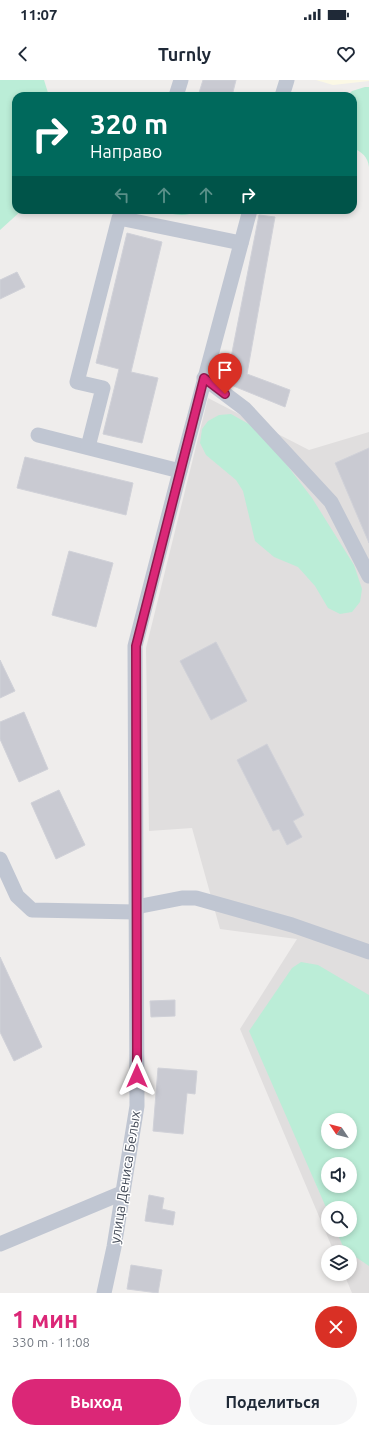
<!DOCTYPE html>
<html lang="ru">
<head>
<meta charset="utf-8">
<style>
	:root { --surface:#fff; --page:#f6f6f7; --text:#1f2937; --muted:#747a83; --accent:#db2777 }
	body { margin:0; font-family:Ubuntu,sans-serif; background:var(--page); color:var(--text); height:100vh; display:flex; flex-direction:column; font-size:15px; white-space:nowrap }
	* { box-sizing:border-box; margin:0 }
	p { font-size:13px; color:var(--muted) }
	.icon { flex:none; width:22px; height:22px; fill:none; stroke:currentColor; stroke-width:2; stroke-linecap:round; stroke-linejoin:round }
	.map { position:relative; height:1213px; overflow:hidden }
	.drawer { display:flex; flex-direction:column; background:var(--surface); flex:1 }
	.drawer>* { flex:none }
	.hud { position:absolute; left:12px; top:12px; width:345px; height:122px; border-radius:12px; box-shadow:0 2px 6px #0003; background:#00695c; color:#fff; overflow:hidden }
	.needle { width:26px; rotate:305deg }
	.buttons { position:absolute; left:321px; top:1033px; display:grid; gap:8px }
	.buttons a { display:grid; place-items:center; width:36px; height:36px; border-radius:50%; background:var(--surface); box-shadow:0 2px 6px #0003; font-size:20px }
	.pin { position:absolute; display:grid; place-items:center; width:34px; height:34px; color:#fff; margin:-41px -17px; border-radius:50% 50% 50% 0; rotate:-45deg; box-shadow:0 0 4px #0007 }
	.pin .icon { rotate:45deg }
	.me { position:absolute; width:44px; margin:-22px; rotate:0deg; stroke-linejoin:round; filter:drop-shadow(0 0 3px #0008) }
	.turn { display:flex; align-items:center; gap:14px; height:84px; padding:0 12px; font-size:18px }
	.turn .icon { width:52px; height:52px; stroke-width:2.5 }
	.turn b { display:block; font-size:28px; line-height:34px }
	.lanes { display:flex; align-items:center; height:38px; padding:0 12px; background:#0003; justify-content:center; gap:20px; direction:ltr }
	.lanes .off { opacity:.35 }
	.round { display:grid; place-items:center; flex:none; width:42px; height:42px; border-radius:21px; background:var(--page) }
	.head { display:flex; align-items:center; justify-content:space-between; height:68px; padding:0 12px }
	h1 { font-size:24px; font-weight:600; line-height:30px; color:var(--accent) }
	.primary-button { display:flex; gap:8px; margin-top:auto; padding:8px 12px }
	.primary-button a { flex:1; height:46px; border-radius:24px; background:var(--accent); color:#fff; font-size:16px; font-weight:600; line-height:46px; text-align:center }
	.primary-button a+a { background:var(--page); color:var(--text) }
	.status { display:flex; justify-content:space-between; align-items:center; height:28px; padding:0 20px; background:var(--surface); direction:ltr }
	.status svg { height:11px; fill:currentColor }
	header { display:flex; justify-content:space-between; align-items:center; height:52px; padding:0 12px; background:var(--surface); font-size:18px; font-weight:600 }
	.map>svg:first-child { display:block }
	.commercial { fill:#fbf8e5 }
	.education { fill:#e0dede; fill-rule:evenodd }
	.green { fill:#bbedd7; fill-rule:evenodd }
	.building { fill:#c9cad2; stroke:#d0d1d8 }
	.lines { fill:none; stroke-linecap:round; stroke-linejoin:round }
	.minor { stroke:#c0c6d2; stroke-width:15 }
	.route-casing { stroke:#8e194d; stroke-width:10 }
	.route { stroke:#db2777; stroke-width:7 }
	.labels { text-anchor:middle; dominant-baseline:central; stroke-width:3; stroke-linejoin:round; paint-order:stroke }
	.street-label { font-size:14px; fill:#454c59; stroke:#fff }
</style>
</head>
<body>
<div class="status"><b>11:07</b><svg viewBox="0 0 49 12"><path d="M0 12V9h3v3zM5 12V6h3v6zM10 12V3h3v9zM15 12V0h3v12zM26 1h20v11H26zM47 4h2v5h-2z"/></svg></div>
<header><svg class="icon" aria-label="back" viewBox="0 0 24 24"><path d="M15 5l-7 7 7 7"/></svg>Turnly<svg class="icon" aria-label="heart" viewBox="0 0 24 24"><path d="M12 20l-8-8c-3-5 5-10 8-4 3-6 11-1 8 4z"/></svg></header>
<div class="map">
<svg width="369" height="1213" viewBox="0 0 369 1213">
	<rect width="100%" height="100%" fill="#efedec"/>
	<path class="commercial" d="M316,0H369V1L333,5Z"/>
	<path class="education" d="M208,318L309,370L369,352V1213H352L344,1194H350V1172H334L240,949L297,859L220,849L192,748L149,751L146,568ZM328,1040H350V1062H328ZM328,1084H350V1106H328ZM328,1128H350V1150H328Z"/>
	<g class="green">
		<path d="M0,0H44L49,16H16V130H22L0,150Z"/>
		<path d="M365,7H369V87C368,77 362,72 353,68V16H347L352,11Z"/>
		<path d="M158,130H197C185,139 172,134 158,130Z"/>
		<path d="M231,334L254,347L280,376L312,418L354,485L362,509L360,522L352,532L340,534L328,528L315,506L298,487L274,477L255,461L243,411L236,400L206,375L200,363L202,349L208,341L219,335Z"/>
		<path d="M301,882L318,885L369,915V1186L344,1169L336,1150H350V1128H328V1132L249,951L292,888ZM328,1040H350V1062H328ZM328,1084H350V1106H328Z"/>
	</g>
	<g class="building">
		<path d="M203,0H236L232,16H198Z"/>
		<path d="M259,135L275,137L247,294L290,310L285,327L226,303Z"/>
		<path d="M127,153L162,162L131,292L158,298L142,363L103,354L119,289L96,283Z"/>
		<path d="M17,192L25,207L0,219V200Z"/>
		<path d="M369,368V463L335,383Z"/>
		<path d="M25,377L133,403L126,435L17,408Z"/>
		<path d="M69,471L113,483L96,547L52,535Z"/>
		<path d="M216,562L247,621L211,640L180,581Z"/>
		<path d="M0,580L15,611L0,618Z"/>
		<path d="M24,632L48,689L19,702L0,659V642Z"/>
		<path d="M267,664L304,735L293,741L302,757L287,765L279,749L273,751L237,680Z"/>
		<path d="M59,710L85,765L56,779L31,723Z"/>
		<path d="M0,877L42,967L14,981L0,952Z"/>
		<path d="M175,920V936L151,937L150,921Z"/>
		<path d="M158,988L197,991L195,1014L187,1013L183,1054L153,1051Z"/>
		<path d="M149,1115L164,1118L162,1129L175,1132L173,1145L145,1141Z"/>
		<path d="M131,1185L162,1190L158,1213L127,1209Z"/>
	</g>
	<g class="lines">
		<g class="minor">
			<path d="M176,16L181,0"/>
			<path d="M282,16L287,0"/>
			<path d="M204,298L245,329L331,422L369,496"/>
			<path d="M38,355L180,391"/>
			<path d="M88,367L103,308L77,302L119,138L241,163"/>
			<path d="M0,779L17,816L32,830L136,832"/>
			<path d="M136,827L182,818H196L292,845L369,872"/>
			<path d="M0,1164L122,1113"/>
			<path d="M104,1213L114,1167L137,1026L135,566L180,391L250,130"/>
		</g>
	</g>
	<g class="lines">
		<defs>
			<path id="route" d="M137,996L136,566L204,298L225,314"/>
		</defs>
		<use href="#route" class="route-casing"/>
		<use href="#route" class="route"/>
	</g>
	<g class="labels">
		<g class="street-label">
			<text transform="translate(125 1097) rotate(-81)">улица Дениса Белых</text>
		</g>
	</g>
</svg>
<div class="buttons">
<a><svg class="needle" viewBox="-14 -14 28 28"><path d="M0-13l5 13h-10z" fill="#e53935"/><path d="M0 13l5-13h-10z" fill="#747a83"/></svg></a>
<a><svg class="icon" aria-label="sound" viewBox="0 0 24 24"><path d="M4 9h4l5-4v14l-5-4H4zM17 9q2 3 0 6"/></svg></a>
<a><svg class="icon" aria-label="search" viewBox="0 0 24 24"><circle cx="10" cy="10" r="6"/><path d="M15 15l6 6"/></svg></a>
<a><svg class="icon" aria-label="layers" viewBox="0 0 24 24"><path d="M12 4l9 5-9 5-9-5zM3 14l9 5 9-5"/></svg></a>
</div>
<div class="pin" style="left:225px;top:314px;background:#d93025"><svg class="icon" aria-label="arrive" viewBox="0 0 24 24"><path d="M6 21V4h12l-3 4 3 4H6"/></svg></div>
<svg class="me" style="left:137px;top:996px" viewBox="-20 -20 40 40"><path d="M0-17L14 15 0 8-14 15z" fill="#db2777" stroke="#fff" stroke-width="4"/></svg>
<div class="hud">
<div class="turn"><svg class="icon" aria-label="right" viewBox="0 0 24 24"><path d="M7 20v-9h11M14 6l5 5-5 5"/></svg><div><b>320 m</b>Направо</div></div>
<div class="lanes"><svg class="icon off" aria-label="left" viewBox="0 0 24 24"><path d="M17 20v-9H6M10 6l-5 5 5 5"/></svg><svg class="icon off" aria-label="ahead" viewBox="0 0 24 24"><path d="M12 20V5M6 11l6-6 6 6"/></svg><svg class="icon off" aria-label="ahead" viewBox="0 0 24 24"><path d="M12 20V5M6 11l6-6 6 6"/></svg><svg class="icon" aria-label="right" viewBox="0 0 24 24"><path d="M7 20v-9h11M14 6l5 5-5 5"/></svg></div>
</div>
</div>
<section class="drawer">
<div class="head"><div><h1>1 мин</h1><p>330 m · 11:08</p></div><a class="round" style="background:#d93025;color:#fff"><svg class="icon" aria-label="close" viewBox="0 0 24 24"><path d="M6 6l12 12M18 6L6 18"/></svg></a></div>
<div class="primary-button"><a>Выход</a><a>Поделиться</a></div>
</section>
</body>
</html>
